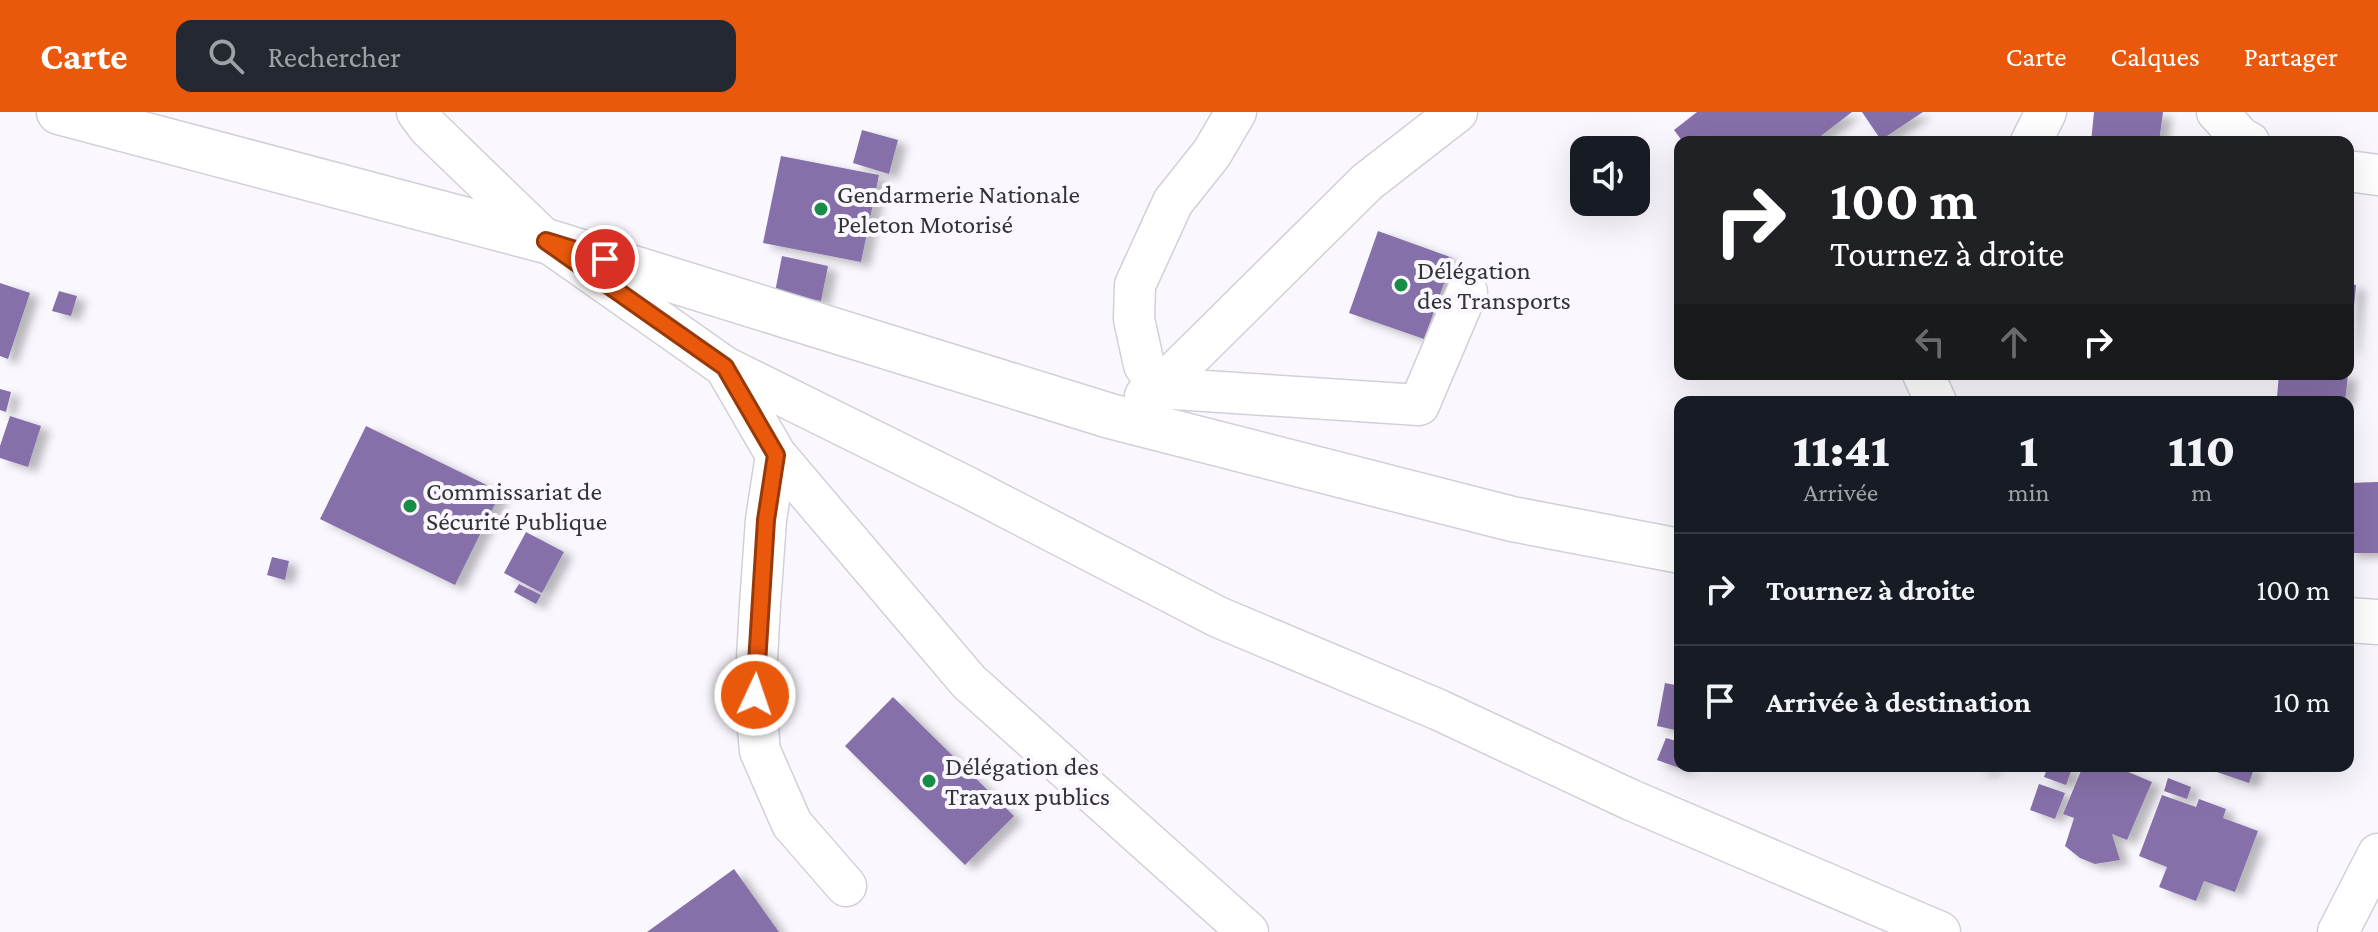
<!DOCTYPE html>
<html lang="fr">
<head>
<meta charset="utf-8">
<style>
	:root { --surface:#171b24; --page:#242831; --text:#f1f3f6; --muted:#9ea1a6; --line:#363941; --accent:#ea580c }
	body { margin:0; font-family:"Crimson Pro",serif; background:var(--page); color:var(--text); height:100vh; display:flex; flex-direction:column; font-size:30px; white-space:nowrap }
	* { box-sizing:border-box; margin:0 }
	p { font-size:26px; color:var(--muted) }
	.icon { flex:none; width:44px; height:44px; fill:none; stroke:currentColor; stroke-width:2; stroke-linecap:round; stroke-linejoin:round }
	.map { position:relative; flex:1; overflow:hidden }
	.panel { position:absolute; left:1674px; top:284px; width:680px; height:376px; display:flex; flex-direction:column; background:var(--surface); border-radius:16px; box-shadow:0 8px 32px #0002 }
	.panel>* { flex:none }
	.banner { position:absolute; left:1674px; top:24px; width:680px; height:244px; border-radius:16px; box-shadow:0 8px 32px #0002; background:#202124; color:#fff; overflow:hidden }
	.buttons { position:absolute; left:1570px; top:24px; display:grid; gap:16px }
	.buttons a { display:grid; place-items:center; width:80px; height:80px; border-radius:16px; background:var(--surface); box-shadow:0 8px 32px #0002; font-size:40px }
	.pin { position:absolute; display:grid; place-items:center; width:68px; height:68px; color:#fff; margin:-34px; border:4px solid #fff; border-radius:50%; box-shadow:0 2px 8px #0007 }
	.me { position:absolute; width:88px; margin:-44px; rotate:3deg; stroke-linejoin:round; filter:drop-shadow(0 0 6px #0008) }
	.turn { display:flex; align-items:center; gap:28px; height:168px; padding:0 24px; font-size:36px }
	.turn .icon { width:104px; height:104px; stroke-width:2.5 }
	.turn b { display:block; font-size:56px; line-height:68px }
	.lanes { display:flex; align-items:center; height:76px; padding:0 24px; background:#0003; justify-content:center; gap:40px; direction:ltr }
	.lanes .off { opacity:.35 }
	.eta { display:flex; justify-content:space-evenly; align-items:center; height:136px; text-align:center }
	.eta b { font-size:48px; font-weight:800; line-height:56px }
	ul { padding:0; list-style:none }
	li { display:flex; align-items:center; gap:24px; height:112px; padding:0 24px; border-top:2px solid var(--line) }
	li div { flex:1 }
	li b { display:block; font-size:30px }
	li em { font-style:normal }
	header { display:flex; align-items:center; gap:48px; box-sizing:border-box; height:112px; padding:0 40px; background:var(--accent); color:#fff }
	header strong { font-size:38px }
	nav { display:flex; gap:44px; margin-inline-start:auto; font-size:28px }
	.search { width:560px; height:72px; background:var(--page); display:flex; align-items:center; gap:20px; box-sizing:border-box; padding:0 28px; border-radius:16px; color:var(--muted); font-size:30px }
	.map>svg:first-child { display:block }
	.building { fill:#8670aa; filter:url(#shadow) }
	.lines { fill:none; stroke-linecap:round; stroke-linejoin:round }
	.minor-casing { stroke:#d2d0d6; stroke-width:43 }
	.major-casing { stroke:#d2d0d6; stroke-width:47 }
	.minor { stroke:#fff; stroke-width:40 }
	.major { stroke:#fff; stroke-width:44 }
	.route-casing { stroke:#983908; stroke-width:20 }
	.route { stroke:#ea580c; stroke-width:14 }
	.poi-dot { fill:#188d48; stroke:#faf8fe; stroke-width:3 }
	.labels { text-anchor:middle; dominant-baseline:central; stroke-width:8; stroke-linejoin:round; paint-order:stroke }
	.poi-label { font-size:26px; fill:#333335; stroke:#faf8fe; text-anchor:start }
</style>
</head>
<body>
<header>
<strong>Carte</strong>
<div class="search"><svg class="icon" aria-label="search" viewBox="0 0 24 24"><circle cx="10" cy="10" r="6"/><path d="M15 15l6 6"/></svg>Rechercher</div>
<nav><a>Carte</a><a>Calques</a><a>Partager</a></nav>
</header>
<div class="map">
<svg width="2378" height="820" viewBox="0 0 2378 820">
	<defs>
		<filter id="shadow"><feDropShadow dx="9" dy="5" stdDeviation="4" flood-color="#0004"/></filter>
	</defs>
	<rect width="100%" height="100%" fill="#faf8fe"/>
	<g class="building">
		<path d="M1697,0H1852L1813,30H1683L1674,18Z"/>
		<path d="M1862,0H1923L1881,28Z"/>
		<path d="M2094,0H2163L2159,30H2091Z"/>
		<path d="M862,18L898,28L889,62L853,51Z"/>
		<path d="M781,44L879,63L861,150L763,131Z"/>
		<path d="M1378,119L1453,146L1424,227L1349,201Z"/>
		<path d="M782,144L828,154L821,189L775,180Z"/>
		<path d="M0,171L30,181L8,247L0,244Z"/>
		<path d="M2348,172L2356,173L2350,237H2348Z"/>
		<path d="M59,179L77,184L71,204L52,199Z"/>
		<path d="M2279,262H2348L2345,290L2277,285Z"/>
		<path d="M0,277L11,280L6,300L0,298Z"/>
		<path d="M10,304L41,314L28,355L0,346V334Z"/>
		<path d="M366,314L501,380L455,473L320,407Z"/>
		<path d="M2378,370V441H2348V371Z"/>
		<path d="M526,420L564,440L542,481L504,461Z"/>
		<path d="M272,445L289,449L285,468L267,463Z"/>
		<path d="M519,472L541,483L536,492L514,480Z"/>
		<path d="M1665,571L1680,574V619L1657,614Z"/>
		<path d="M893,585L1014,704L965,753L845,634Z"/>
		<path d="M1666,626L1680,630V654H1687L1685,658L1657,648Z"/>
		<path d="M1974,654H1997L1985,659Z"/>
		<path d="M2048,654H2073L2066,673L2044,665Z"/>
		<path d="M2083,654H2114L2152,670L2127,728L2112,722L2120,748L2095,752L2080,746L2065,734L2074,706L2063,702Z"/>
		<path d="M2213,654H2255L2249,671L2211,658Z"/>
		<path d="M2168,666L2191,675L2187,687L2164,679Z"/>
		<path d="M2039,672L2065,681L2055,707L2030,698Z"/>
		<path d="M2162,683L2196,695L2199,687L2226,697L2223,706L2258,719L2235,780L2204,769L2196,789L2159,775L2167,755L2139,744Z"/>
		<path d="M734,757L779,820H647Z"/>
	</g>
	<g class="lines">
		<defs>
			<g id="minor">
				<path d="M417,0L428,15L546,129L725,255L967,375L1218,505L1439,598L1631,688L1940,820"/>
				<path d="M1236,0L1212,41L1173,90L1135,173L1134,207L1144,253L1159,276L1419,293L1467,180"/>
				<path d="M2217,0L2242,27L2249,30"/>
				<path d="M2031,30L2046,0"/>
				<path d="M2348,59L2378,63"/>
				<path d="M725,255L776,343L969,570L1248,820"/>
				<path d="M1923,262L1936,290"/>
				<path d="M1145,284L1159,276L1367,70L1457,0"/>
				<path d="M776,343L766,408L760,493L755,583L760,639L792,712L846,774"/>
				<path d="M2338,820L2378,742"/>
			</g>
			<g id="major">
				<path d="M59,0L546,129L1110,304L1512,407L1680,439"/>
				<path d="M2348,508L2378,510"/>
			</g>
		</defs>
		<use href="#minor" class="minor-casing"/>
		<use href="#major" class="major-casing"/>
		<use href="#minor" class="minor"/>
		<use href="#major" class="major"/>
	</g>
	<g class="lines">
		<defs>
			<path id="route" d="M605,147L546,129L725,255L776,343L766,408L755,583"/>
		</defs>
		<use href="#route" class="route-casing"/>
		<use href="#route" class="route"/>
	</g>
	<g class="poi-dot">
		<circle cx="821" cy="97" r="8"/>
		<circle cx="1401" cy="173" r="8"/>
		<circle cx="410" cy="394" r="8"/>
		<circle cx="929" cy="669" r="8"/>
	</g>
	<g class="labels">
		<g class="poi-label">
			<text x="837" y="82">Gendarmerie Nationale<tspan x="837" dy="30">Peleton Motorisé</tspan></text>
			<text x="1417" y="158">Délégation<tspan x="1417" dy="30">des Transports</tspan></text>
			<text x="426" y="379">Commissariat de<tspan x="426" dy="30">Sécurité Publique</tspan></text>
			<text x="945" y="654">Délégation des<tspan x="945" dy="30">Travaux publics</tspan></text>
		</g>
	</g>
</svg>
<div class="buttons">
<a><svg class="icon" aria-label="sound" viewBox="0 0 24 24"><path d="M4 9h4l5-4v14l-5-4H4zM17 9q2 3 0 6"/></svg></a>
</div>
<div class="pin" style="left:605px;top:147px;background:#d93025"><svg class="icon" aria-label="arrive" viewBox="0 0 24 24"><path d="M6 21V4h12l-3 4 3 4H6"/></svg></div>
<svg class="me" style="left:755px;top:583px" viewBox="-20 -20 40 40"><circle r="17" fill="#ea580c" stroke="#fff" stroke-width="3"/><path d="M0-11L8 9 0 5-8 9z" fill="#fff"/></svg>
<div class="banner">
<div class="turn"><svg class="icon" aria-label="right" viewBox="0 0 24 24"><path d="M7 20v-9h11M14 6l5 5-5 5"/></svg><div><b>100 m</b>Tournez à droite</div></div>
<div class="lanes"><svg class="icon off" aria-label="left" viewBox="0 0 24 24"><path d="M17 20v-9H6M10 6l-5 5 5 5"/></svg><svg class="icon off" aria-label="ahead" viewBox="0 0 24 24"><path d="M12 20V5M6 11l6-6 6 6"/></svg><svg class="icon" aria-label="right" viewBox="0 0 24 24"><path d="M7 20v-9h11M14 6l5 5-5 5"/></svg></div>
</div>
<section class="panel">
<div class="eta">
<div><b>11:41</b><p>Arrivée</p></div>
<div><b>1</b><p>min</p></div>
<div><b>110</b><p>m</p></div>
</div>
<ul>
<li><svg class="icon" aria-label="right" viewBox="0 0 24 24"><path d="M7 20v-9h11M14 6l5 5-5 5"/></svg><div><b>Tournez à droite</b></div><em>100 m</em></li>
<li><svg class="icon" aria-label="arrive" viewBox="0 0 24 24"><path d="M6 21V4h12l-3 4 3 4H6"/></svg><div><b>Arrivée à destination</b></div><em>10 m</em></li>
</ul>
</section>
</div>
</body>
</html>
